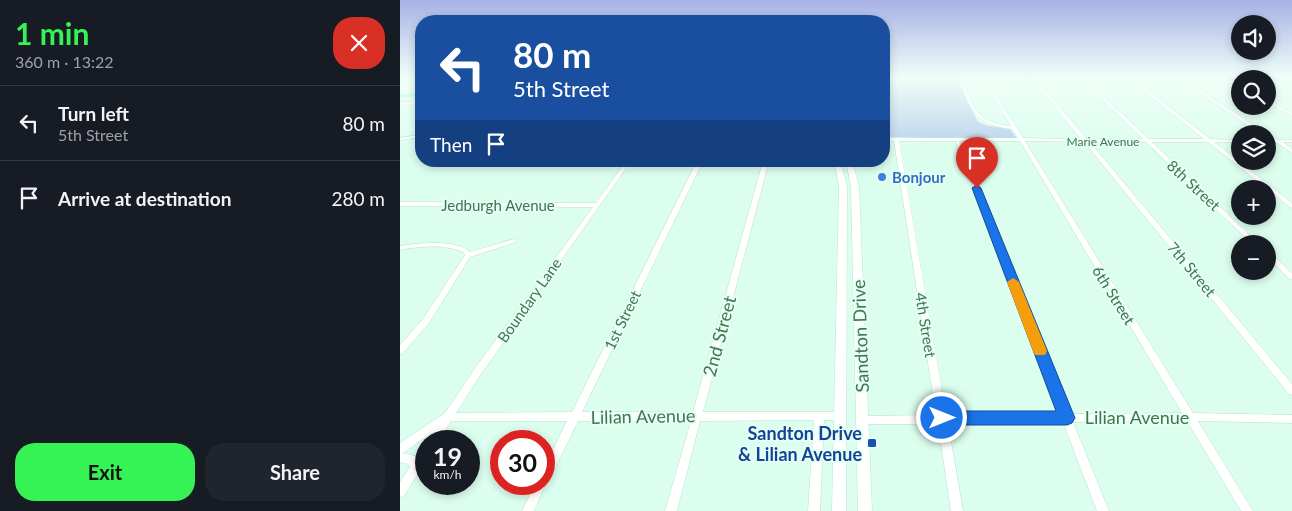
<!DOCTYPE html>
<html lang="en">
<head>
<meta charset="utf-8">
<style>
	:root { --surface:#171b24; --page:#20242c; --text:#f1f3f6; --muted:#9ea1a6; --line:#363941; --accent:#36f355 }
	body { margin:0; font-family:Lato,sans-serif; background:var(--page); color:var(--text); height:100vh; display:flex; flex-direction:column; font-size:19px; white-space:nowrap }
	* { box-sizing:border-box; margin:0 }
	p { font-size:16px; color:var(--muted) }
	.icon { flex:none; width:28px; height:28px; fill:none; stroke:currentColor; stroke-width:2; stroke-linecap:round; stroke-linejoin:round }
	.map { position:relative; flex:1; overflow:hidden }
	.panel { display:flex; flex-direction:column; background:var(--surface); width:400px }
	.panel>* { flex:none }
	.banner { position:absolute; left:15px; top:15px; width:475px; height:152px; border-radius:20px; box-shadow:0 2px 8px #0003; background:#1a4fa0; color:#fff; overflow:hidden }
	.tools { position:absolute; left:831px; top:15px; display:grid; gap:10px }
	.tools a { display:grid; place-items:center; width:45px; height:45px; border-radius:50%; background:var(--surface); box-shadow:0 2px 8px #0003; font-size:25px }
	.speed { position:absolute; left:15px; top:430px; display:flex; gap:10px; font-size:25px; font-weight:700; text-align:center }
	.speed>* { display:grid; place-content:center; width:65px; height:65px; border-radius:50%; background:var(--surface); box-shadow:0 2px 8px #0003; line-height:1 }
	.speed small { font-size:12px; font-weight:400 }
	.speed .limit { border:8px solid #d22; background:#fff; color:#111 }
	.pin { position:absolute; display:grid; place-items:center; width:42px; height:42px; color:#fff; margin:-51px -21px; border-radius:50% 50% 50% 0; rotate:-45deg; box-shadow:0 0 5px #0007 }
	.pin .icon { rotate:45deg }
	.me { position:absolute; width:55px; margin:-28px; rotate:90deg; stroke-linejoin:round; filter:drop-shadow(0 0 4px #0008) }
	.turn { display:flex; align-items:center; gap:18px; height:105px; padding:0 15px; font-size:22px }
	.turn .icon { width:65px; height:65px; stroke-width:2.5 }
	.turn b { display:block; font-size:35px; line-height:42px }
	.then { display:flex; align-items:center; height:48px; padding:0 15px; background:#0003; gap:10px; font-size:19px }
	.round { display:grid; place-items:center; flex:none; width:52px; height:52px; border-radius:20px; background:var(--page) }
	.summary { display:flex; align-items:center; justify-content:space-between; height:85px; padding:0 15px }
	h1 { font-size:30px; font-weight:700; line-height:38px; color:var(--accent) }
	.button { display:flex; gap:10px; margin-top:auto; padding:10px 15px }
	.button a { flex:1; height:58px; border-radius:20px; background:var(--accent); color:#111; font-size:20px; font-weight:700; line-height:58px; text-align:center }
	.button a+a { background:var(--page); color:var(--text) }
	ul { padding:0; list-style:none }
	li { display:flex; align-items:center; gap:15px; height:75px; padding:0 15px; border-top:1px solid var(--line) }
	li div { flex:1 }
	li b { display:block; font-size:19px }
	li em { font-style:normal }
	main { display:flex; flex:1; min-height:0 }
	.map>svg:first-child { display:block }
	.green { fill:#bad1ec }
	.lines { fill:none; stroke-linecap:round; stroke-linejoin:round }
	.minor-casing { stroke:#b8e2c9; stroke-width:1 }
	.secondary-casing { stroke:#b7eacc; stroke-width:1 }
	.primary-casing { stroke:#fff; stroke-width:1 }
	.minor { fill:#fff; fill-rule:evenodd }
	.secondary { fill:#fff; fill-rule:evenodd }
	.primary { fill:#92ffd0; fill-rule:evenodd }
	.route { fill:#1a73e8; stroke:#114b97 }
	.slow { fill:#f59e0b }
	.shop-dot { fill:#3f7fe0; stroke:#e4fff3; stroke-width:2 }
	.transit-dot { fill:#1a4fb4; stroke:#e4fff3; stroke-width:2 }
	.labels { text-anchor:middle; dominant-baseline:central; stroke-width:4; stroke-linejoin:round; paint-order:stroke }
	.far-street-label { font-size:12px; fill:#447452; stroke:#e4fff3 }
	.shop-label { font-size:15px; font-weight:bold; fill:#366cbe; stroke:#e4fff3; text-anchor:start }
	.street-label { font-size:15px; fill:#447452; stroke:#e4fff3 }
	.near-street-label { font-size:18px; fill:#447452; stroke:#e4fff3 }
	.near-transit-label { font-size:18px; font-weight:bold; fill:#164399; stroke:#e4fff3; text-anchor:end }
</style>
</head>
<body>
<main>
<section class="panel">
<div class="summary"><div><h1>1 min</h1><p>360 m · 13:22</p></div><a class="round" style="background:#d93025;color:#fff"><svg class="icon" aria-label="close" viewBox="0 0 24 24"><path d="M6 6l12 12M18 6L6 18"/></svg></a></div>
<ul>
<li><svg class="icon" aria-label="left" viewBox="0 0 24 24"><path d="M17 20v-9H6M10 6l-5 5 5 5"/></svg><div><b>Turn left</b><p>5th Street</p></div><em>80 m</em></li>
<li><svg class="icon" aria-label="arrive" viewBox="0 0 24 24"><path d="M6 21V4h12l-3 4 3 4H6"/></svg><div><b>Arrive at destination</b></div><em>280 m</em></li>
</ul>
<div class="button"><a>Exit</a><a>Share</a></div>
</section>
<div class="map">
<svg width="892" height="511" viewBox="0 0 892 511">
	<rect width="100%" height="100%" fill="#dcfeef"/>
	<path class="green" d="M484,77H556L578,122L589,126L610,129L617,139L484,137Z"/>
	<g class="lines">
		<defs>
			<g id="minor">
				<path d="M557,77H561C575,107 574,122 611,126L581,77H585L623,138L681,139L630,77H634L687,139H743L679,77H683L749,139H804L726,77H731L810,139L840,140V142H814L892,203V208L890,207L808,142H752L859,244H852L746,142H686L625,141L793,413L892,415V423L798,421L853,511H841L787,421L673,422L709,511H697L663,422L548,424L563,511H551L538,424H462L459,423L457,420L459,417L462,416L536,415L494,141L484,140V138H618L612,129C571,124 573,111 557,77ZM499,141H557L556,142L660,414L546,415ZM559,141H620L782,413L670,414Z"/>
				<path d="M775,77H780L867,134H861Z"/>
				<path d="M825,77H830L840,83V86Z"/>
				<path d="M873,77H878L892,84V87Z"/>
				<path d="M868,100L892,113V116L868,102Z"/>
				<path d="M21,101V103L0,105V103Z"/>
				<path d="M867,134C871,135 873,137 877,139C881,141 887,140 892,140V142H883L892,149V153L876,142H868V140H872L868,137Z"/>
				<path d="M21,135V137L0,140V138Z"/>
				<path d="M692,146L694,147L892,384V395L889,394L690,149V147Z"/>
				<path d="M226,161H231L79,377L56,413L172,412L297,161H303L182,412H293L363,161H369L303,412H440L443,413L445,416L443,419L440,420H424L420,511H408L414,420L300,421L277,511H265L291,421H178L148,483H146L134,511H122L135,484H144V468L167,421H51L38,441H28L33,432L3,453L15,456L16,458L22,449L26,447C26,459 25,463 21,473L18,474L4,496L0,497V482L10,467L8,464L0,462V443L45,413L73,371L193,207L0,206V202L196,203Z"/>
				<path d="M114,239L117,241L116,242L70,257L29,323L3,353L0,354V345L23,319L65,255L63,252C44,244 20,246 0,250V246C16,243 59,239 70,252Z"/>
				<path d="M868,252H870L892,273V279H889L868,257Z"/>
			</g>
			<g id="secondary">
				<path d="M434,161H440L447,186L446,511H432L439,186Z"/>
				<path d="M446,161H452L459,186L472,511H458L451,186Z"/>
			</g>
			<path id="primary" d="M21,92V96L0,98V94Z"/>
		</defs>
		<use href="#minor" class="minor-casing"/>
		<use href="#secondary" class="secondary-casing"/>
		<use href="#primary" class="primary-casing"/>
		<use href="#minor" class="minor"/>
		<use href="#secondary" class="secondary"/>
		<use href="#primary" class="primary"/>
	</g>
	<linearGradient id="sky" x2="0" y2="1"><stop stop-color="#a8b2e6"/><stop offset="0.52" stop-color="#effff8"/><stop offset="1" stop-color="#effff8" stop-opacity="0"/></linearGradient>
	<rect width="892" height="149" fill="url(#sky)"/>
	<path class="route" d="M577,185L581,188L675,418L672,423L667,425H542L536,423L534,418L536,413L542,411H656L572,188Z"/>
	<path class="slow" d="M613,278L619,282L647,351L645,355H635L633,351L607,282Z"/>
	<circle class="shop-dot" cx="482" cy="177" r="5"/>
	<rect class="transit-dot" x="467" y="438" width="10" height="10" rx="2.5"/>
	<g class="labels">
		<g class="far-street-label">
			<text x="703" y="141">Marie Avenue</text>
		</g>
		<g class="shop-label">
			<text x="492" y="177">Bonjour</text>
		</g>
		<g class="street-label">
			<text transform="translate(794 185) rotate(43)">8th Street</text>
			<text x="98" y="205">Jedburgh Avenue</text>
			<text transform="translate(792 269) rotate(50)">7th Street</text>
			<text transform="translate(714 295) rotate(58)">6th Street</text>
			<text transform="translate(129 300) rotate(-55)">Boundary Lane</text>
			<text transform="translate(222 320) rotate(-64)">1st Street</text>
			<text transform="translate(526 325) rotate(81)">4th Street</text>
		</g>
		<g class="near-street-label">
			<text transform="translate(319 336) rotate(-75)">2nd Street</text>
			<text transform="translate(460 336) rotate(-92)">Sandton Drive</text>
			<text transform="translate(243 416) rotate(-1)">Lilian Avenue</text>
			<text x="737" y="417">Lilian Avenue</text>
		</g>
		<g class="near-transit-label">
			<text x="462" y="433">Sandton Drive<tspan x="462" dy="21">&amp; Lilian Avenue</tspan></text>
		</g>
	</g>
</svg>
<div class="tools">
<a><svg class="icon" aria-label="sound" viewBox="0 0 24 24"><path d="M4 9h4l5-4v14l-5-4H4zM17 9q2 3 0 6"/></svg></a>
<a><svg class="icon" aria-label="search" viewBox="0 0 24 24"><circle cx="10" cy="10" r="6"/><path d="M15 15l6 6"/></svg></a>
<a><svg class="icon" aria-label="layers" viewBox="0 0 24 24"><path d="M12 4l9 5-9 5-9-5zM3 14l9 5 9-5"/></svg></a>
<a>+</a>
<a>−</a>
</div>
<div class="speed"><div>19<small>km/h</small></div><div class="limit">30</div></div>
<div class="pin" style="left:577px;top:188px;background:#d93025"><svg class="icon" aria-label="arrive" viewBox="0 0 24 24"><path d="M6 21V4h12l-3 4 3 4H6"/></svg></div>
<svg class="me" style="left:542px;top:418px" viewBox="-20 -20 40 40"><circle r="17" fill="#1a73e8" stroke="#fff" stroke-width="3"/><path d="M0-11L8 9 0 5-8 9z" fill="#fff"/></svg>
<div class="banner">
<div class="turn"><svg class="icon" aria-label="left" viewBox="0 0 24 24"><path d="M17 20v-9H6M10 6l-5 5 5 5"/></svg><div><b>80 m</b>5th Street</div></div>
<div class="then">Then<svg class="icon" aria-label="arrive" viewBox="0 0 24 24"><path d="M6 21V4h12l-3 4 3 4H6"/></svg></div>
</div>
</div>
</main>
</body>
</html>
